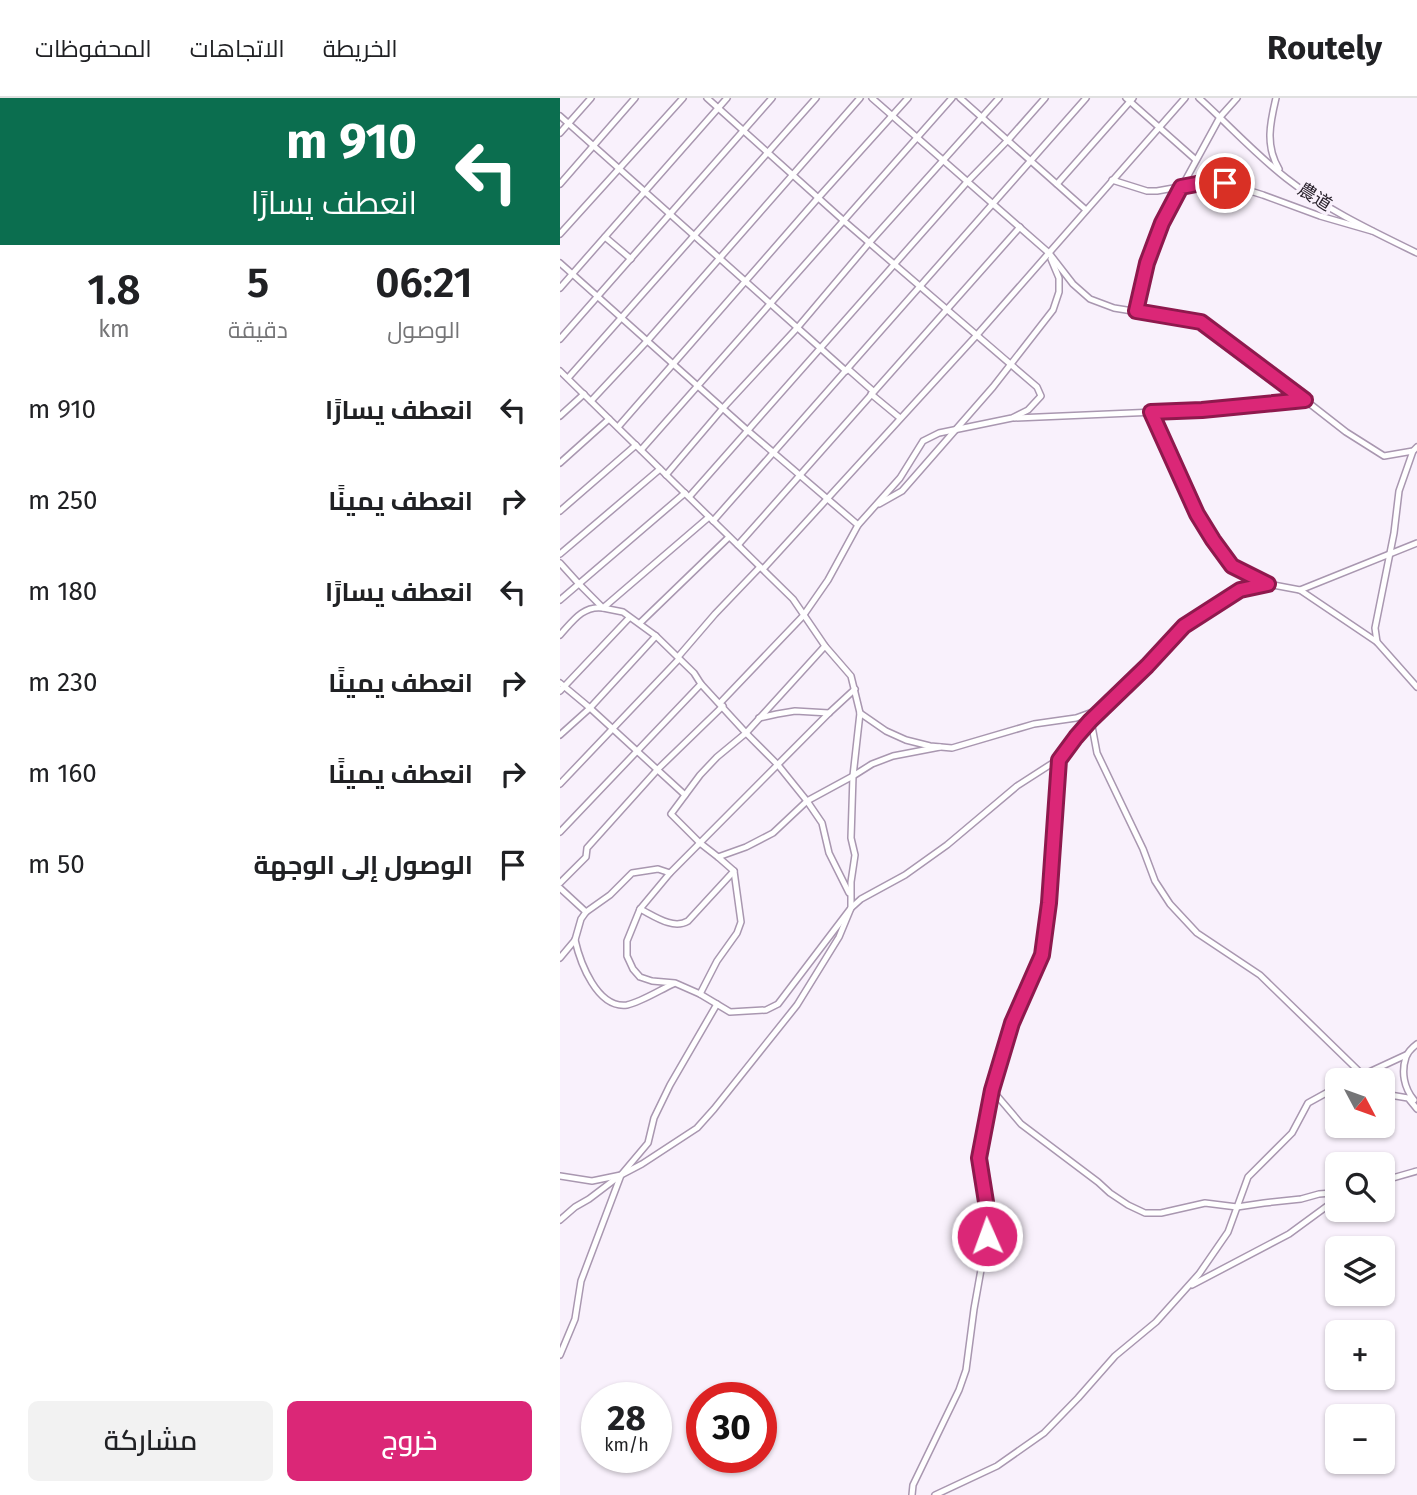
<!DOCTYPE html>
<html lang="ar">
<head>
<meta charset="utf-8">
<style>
	:root { --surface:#fff; --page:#f2f2f2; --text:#202124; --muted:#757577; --line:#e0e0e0; --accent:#db2777 }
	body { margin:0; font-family:"Fira Sans",Cairo,"Noto Sans SC",sans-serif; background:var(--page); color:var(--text); direction:rtl; height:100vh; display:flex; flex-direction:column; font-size:26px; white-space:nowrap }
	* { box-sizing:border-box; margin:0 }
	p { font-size:23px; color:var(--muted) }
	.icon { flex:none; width:38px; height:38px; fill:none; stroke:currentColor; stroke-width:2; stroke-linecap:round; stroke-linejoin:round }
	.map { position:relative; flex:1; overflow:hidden; direction:ltr }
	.details { display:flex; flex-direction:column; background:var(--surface); width:560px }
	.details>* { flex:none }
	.top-card { background:#0b6e4f; color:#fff; overflow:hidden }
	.needle { width:46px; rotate:131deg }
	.fabs { position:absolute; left:765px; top:970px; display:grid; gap:14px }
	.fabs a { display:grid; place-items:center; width:70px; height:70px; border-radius:10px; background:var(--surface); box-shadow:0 2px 5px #0004; font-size:35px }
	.speed { position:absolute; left:21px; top:1284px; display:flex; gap:14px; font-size:35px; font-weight:700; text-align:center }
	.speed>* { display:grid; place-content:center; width:91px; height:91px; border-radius:50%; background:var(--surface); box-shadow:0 2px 5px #0004; line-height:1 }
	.speed small { font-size:18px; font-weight:400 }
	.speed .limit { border:10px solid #d22; background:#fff; color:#111 }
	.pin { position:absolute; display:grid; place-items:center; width:60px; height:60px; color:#fff; margin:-30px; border:4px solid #fff; border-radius:50%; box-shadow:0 2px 7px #0007 }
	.me { position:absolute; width:77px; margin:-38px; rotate:358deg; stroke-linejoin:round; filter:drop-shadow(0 0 5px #0008) }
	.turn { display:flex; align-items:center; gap:24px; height:147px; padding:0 28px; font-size:32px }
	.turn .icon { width:91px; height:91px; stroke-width:2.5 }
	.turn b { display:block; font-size:49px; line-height:60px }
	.eta { display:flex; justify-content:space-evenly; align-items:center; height:119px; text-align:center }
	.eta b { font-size:42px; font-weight:600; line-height:49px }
	.primary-button { display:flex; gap:14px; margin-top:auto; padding:14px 28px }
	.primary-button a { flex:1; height:80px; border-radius:10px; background:var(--accent); color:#fff; font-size:28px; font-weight:600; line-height:80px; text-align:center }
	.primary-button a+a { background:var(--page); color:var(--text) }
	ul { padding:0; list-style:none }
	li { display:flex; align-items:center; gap:21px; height:91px; padding:0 28px }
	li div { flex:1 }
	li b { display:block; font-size:26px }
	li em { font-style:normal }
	header { display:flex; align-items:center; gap:42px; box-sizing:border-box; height:98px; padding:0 35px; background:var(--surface); border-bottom:2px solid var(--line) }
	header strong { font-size:33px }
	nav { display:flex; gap:38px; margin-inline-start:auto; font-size:24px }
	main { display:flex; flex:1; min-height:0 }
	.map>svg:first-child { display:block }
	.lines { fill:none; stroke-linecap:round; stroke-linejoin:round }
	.minor-casing { stroke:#a997b0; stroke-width:8 }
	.minor { stroke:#fff; stroke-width:5 }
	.route-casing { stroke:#8e194d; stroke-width:18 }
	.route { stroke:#db2777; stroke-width:12 }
	.labels { text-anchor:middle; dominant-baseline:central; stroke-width:7; stroke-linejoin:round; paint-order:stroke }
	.street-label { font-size:18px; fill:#29222c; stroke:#f9f1fc }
</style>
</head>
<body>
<header>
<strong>Routely</strong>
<nav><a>الخريطة</a><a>الاتجاهات</a><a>المحفوظات</a></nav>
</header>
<main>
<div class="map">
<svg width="857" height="1397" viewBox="0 0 857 1397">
	<rect width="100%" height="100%" fill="#f9f1fc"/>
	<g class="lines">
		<defs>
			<g id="minor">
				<path d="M147,0L284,123L477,289L481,298L468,312L452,320L379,335L363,343L340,380L298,427L268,482L243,518L160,605"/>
				<path d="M312,0L489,155L513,186L530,201L554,210L641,224L745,302"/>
				<path d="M400,0L526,112"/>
				<path d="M566,0L636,62"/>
				<path d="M639,0C668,26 695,56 726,80C765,111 812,133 857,155"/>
				<path d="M716,0C710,25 705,48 719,71"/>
				<path d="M0,18L286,273"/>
				<path d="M0,35L31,0"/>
				<path d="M552,82L587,93H597L647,84L665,85L703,97L760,118L812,133"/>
				<path d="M0,86L75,0"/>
				<path d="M497,86L573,0"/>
				<path d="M0,136L123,0"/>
				<path d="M45,139L71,161"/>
				<path d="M0,165L187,332L298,427"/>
				<path d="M0,190L167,0"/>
				<path d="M576,213L587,165L602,125L660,19L677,0"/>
				<path d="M0,241L212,0"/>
				<path d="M288,271L313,293"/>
				<path d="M0,273L233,501L265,548L291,578L300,615L293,678L291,740L295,757L291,784V810L279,839L237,907L154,1011L137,1030L82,1066L61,1077L32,1083L0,1078"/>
				<path d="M8,280L256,0"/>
				<path d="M311,296L340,320"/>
				<path d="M31,303L88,242L300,0"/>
				<path d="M591,314L637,416L653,442L672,468L708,486L740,492L817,544L857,589"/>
				<path d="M0,318L24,296"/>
				<path d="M454,320L642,312L745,302L786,334L824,358L853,353L857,349"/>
				<path d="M58,329L258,100L348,0"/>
				<path d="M81,352L392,0"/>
				<path d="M0,365L49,321"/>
				<path d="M106,377L163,310L238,229L309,145L439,0"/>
				<path d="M129,399L407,84L448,42L485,0"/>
				<path d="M319,406L342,393L433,289L493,212L499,194V180L491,161"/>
				<path d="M0,413L76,347"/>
				<path d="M153,423L526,0"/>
				<path d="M178,447L460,129"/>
				<path d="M0,456L100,371"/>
				<path d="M0,465L19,486L43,510L63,514L96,538L134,575L141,586L186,635L218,667L247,703L262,725L269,755L289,795"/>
				<path d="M203,471L416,238L625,0"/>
				<path d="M740,492L857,445"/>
				<path d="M0,502L125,395"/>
				<path d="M80,525L169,439"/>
				<path d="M0,537C12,524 23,507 43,510L149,419"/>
				<path d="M817,544L815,530L834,435L839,393L853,353"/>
				<path d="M265,548L186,635L157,659L140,677L111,716L140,745L158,759L186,749L213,735L247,703L293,678L312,666L333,658L380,649"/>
				<path d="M118,559L155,516L200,469"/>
				<path d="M0,585L30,610L125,697"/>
				<path d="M295,591L269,615L110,775L80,811L67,843V858L73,871L80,879L92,883L115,885L140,896L170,914L206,912L218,906L291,810L301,801L345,777L387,747L457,688L499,661"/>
				<path d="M0,593L69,520"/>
				<path d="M300,615L326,633L346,642L370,648L392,650L474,626L516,620L541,611"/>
				<path d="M199,620L217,616L235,613L269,615"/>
				<path d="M531,623L537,655L583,751L595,783L610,806L637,835L700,877L808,982"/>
				<path d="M0,637L30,610L96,538"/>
				<path d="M0,686L119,561"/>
				<path d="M0,734L141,586"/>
				<path d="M0,785L26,759L27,750L98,671L163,608"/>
				<path d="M0,790L26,814"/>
				<path d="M80,811C94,818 113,832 128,823L174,773"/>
				<path d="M15,842C20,864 37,911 67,907C81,904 100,892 113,886"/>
				<path d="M0,860L15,842L21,821L26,814L50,797L72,775L98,771L110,775"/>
				<path d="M140,896L157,863L177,835L181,824L174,773L158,759"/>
				<path d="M792,982L846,957"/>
				<path d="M822,992L830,997L848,1000L857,1011"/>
				<path d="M433,993L461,1026L538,1084L550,1095L568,1107L585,1115H601L645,1105L677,1109L704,1105L741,1101L759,1096L772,1095L777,1096"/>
				<path d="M854,1002C844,990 841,974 846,959C848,954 853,949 857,946"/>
				<path d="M822,1083L857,1073"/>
				<path d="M0,1122L15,1109L29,1101L58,1079"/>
				<path d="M632,1187L729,1136L774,1103L777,1099"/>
				<path d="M0,1257L15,1221L21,1183L61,1077L88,1045L94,1020L110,987L157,906"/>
				<path d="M352,1397L353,1387L399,1292L406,1272L414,1211L427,1138L426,1104L419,1060L432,992L452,925L482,857L489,805L499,661L516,639L587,568L624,528L680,492L708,486"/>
				<path d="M375,1397L437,1368L484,1335L518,1300L555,1258L596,1224L639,1176L668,1134L688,1079L732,1035L748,1005L777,989"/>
			</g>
		</defs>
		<use href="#minor" class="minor-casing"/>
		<use href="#minor" class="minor"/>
	</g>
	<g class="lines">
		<defs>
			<path id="route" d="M427,1138L426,1104L419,1060L432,992L452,925L482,857L489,805L499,662L516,639L530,623L587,568L624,528L680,492L708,486L672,468L653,442L637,416L591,314L642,312L745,302L641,224L576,213L587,165L602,125L621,89L647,84L665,85"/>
		</defs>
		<use href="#route" class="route-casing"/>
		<use href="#route" class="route"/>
	</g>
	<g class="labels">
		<g class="street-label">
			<text transform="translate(755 99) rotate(32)">農道</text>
		</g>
	</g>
</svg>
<div class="fabs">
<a><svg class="needle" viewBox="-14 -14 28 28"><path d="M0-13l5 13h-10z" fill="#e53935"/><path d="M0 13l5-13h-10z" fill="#757577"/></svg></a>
<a><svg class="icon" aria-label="search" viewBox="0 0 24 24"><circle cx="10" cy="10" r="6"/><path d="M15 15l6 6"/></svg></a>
<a><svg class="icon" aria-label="layers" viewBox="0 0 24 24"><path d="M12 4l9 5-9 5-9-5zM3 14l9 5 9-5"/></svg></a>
<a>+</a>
<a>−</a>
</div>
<div class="speed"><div>28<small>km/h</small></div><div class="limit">30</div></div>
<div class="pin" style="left:665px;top:85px;background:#d93025"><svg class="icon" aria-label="arrive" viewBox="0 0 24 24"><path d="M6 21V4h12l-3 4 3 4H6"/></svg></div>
<svg class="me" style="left:427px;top:1138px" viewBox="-20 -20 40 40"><circle r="17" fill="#db2777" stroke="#fff" stroke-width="3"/><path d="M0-11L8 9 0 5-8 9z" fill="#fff"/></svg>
</div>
<section class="details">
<div class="top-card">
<div class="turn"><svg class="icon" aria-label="left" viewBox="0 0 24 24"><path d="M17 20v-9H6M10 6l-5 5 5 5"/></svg><div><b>910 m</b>انعطف يسارًا</div></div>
</div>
<div class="eta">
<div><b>06:21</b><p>الوصول</p></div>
<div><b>5</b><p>دقيقة</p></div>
<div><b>1.8</b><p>km</p></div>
</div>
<ul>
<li><svg class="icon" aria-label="left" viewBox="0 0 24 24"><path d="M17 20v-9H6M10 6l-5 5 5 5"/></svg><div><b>انعطف يسارًا</b></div><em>910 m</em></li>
<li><svg class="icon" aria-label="right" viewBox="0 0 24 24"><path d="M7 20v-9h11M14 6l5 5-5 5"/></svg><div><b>انعطف يمينًا</b></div><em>250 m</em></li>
<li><svg class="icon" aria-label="left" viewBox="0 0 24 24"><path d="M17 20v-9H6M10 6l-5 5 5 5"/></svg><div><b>انعطف يسارًا</b></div><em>180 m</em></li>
<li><svg class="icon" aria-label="right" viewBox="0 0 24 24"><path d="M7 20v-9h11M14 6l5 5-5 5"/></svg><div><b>انعطف يمينًا</b></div><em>230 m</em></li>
<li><svg class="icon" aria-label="right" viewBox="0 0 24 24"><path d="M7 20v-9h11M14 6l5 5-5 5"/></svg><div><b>انعطف يمينًا</b></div><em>160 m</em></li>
<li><svg class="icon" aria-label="arrive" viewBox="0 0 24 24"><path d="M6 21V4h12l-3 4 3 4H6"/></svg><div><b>الوصول إلى الوجهة</b></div><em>50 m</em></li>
</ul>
<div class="primary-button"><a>خروج</a><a>مشاركة</a></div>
</section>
</main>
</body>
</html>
